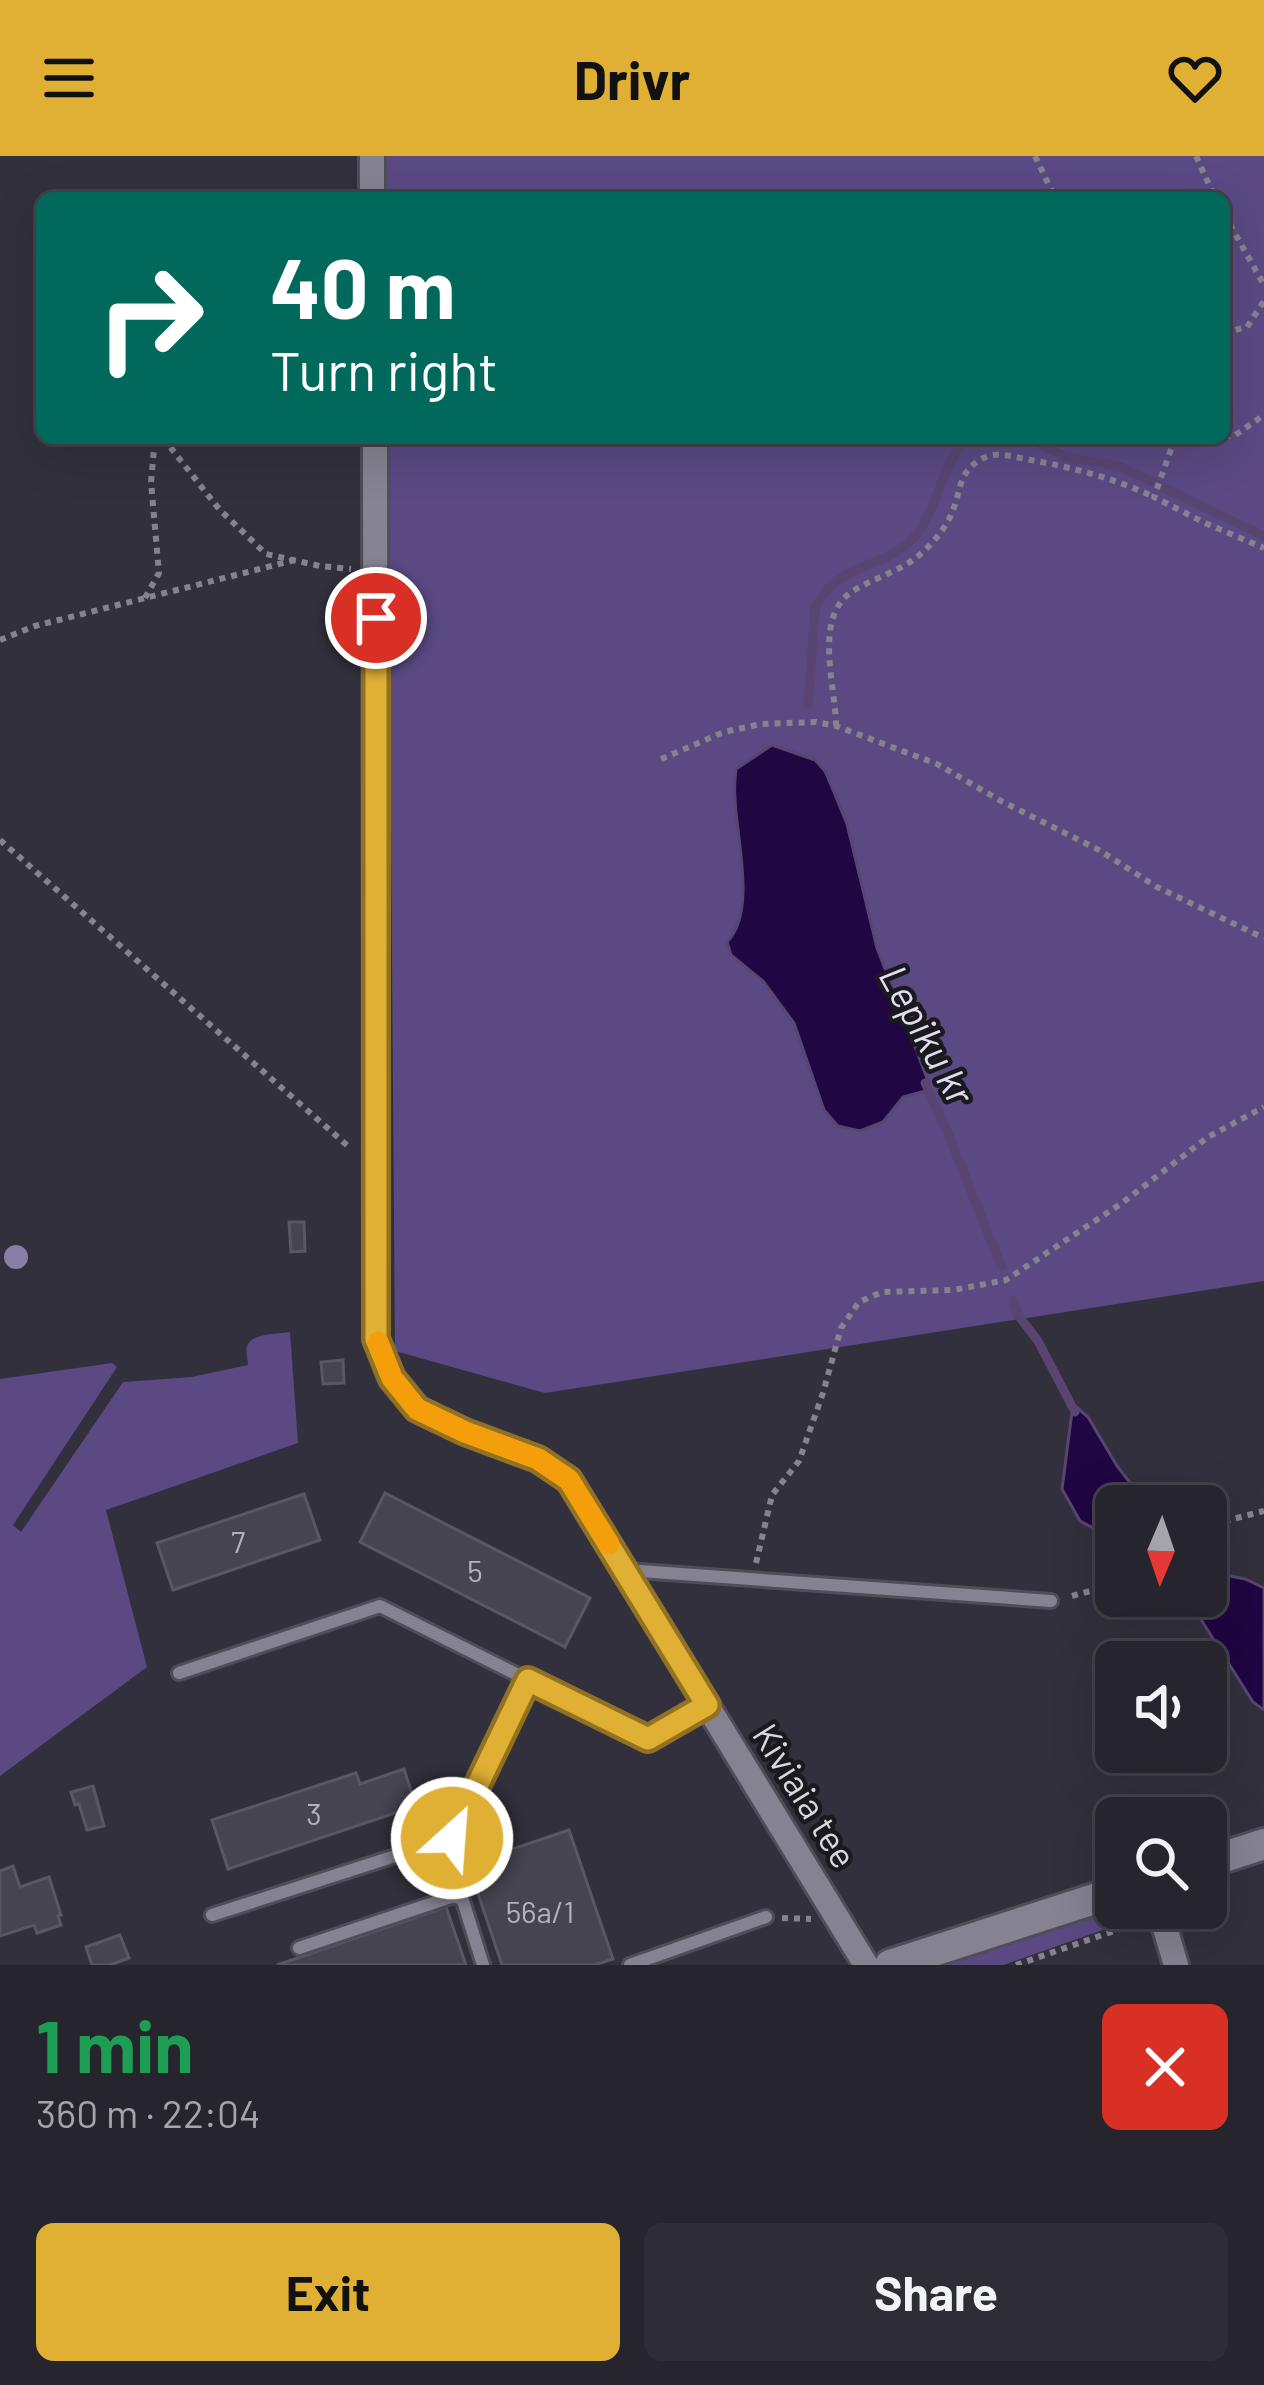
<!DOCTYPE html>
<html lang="en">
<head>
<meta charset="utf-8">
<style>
	:root { --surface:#26242d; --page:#2e2c35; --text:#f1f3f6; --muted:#a4a4aa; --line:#424149; --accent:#e0b034 }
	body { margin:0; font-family:Barlow,sans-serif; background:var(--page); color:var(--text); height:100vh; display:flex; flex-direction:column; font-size:45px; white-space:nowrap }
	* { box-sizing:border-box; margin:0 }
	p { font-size:39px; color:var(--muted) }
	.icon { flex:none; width:66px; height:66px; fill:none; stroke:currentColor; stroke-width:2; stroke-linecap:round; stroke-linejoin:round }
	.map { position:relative; height:1809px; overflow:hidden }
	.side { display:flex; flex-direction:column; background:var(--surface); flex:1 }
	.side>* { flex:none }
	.guide { position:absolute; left:36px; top:36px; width:1194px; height:252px; border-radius:18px; box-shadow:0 12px 48px #0002,0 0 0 3px var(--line); background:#00695c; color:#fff; overflow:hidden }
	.needle { width:78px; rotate:182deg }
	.tools { position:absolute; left:1095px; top:1329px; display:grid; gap:24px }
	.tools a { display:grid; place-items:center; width:132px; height:132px; border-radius:18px; background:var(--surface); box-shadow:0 12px 48px #0002,0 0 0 3px var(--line); font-size:60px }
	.pin { position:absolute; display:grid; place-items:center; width:102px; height:102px; color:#fff; margin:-51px; border:6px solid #fff; border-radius:50%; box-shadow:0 3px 12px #0007 }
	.me { position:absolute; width:132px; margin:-66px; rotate:26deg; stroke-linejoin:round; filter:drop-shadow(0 0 9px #0008) }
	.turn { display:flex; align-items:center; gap:42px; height:252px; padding:0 36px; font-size:54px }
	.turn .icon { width:156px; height:156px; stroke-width:2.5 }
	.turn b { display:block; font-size:84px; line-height:102px }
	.round { display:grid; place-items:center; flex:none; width:126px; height:126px; border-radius:18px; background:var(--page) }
	.head { display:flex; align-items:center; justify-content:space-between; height:204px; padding:0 36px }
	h1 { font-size:72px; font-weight:700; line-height:90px; color:#1e9e55 }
	.action { display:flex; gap:24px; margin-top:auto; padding:24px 36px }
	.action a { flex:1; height:138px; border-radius:18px; background:var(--accent); color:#111; font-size:48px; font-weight:700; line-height:138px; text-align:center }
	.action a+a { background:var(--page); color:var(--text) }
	header { display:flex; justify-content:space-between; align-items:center; height:156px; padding:0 36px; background:var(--accent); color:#111; font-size:54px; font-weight:700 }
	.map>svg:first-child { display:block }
	.green { fill:#5a4983 }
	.water { fill:#200642; stroke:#584571; stroke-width:3 }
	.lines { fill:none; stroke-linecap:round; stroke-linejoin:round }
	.stream { stroke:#584571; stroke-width:9 }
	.building { fill:#474451; stroke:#5a5765; stroke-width:3 }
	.service-casing { stroke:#4f4d58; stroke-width:18 }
	.minor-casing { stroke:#4f4d58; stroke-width:30 }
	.secondary-casing { stroke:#4f4d58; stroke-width:36 }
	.path { stroke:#85838d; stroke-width:6; stroke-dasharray:6 6; stroke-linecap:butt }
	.service { stroke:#858291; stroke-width:12 }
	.minor { stroke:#858291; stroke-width:24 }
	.secondary { stroke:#858291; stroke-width:30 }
	.tree { fill:#877da7 }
	.route-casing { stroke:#927222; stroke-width:30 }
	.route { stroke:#e0b034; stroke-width:21 }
	.slow { stroke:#f59e0b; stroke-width:21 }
	.labels { text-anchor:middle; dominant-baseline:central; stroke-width:9; stroke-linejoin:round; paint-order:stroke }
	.number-label { font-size:30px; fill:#b4b2bc }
	.street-label { font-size:36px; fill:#d9d7df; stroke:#1a191e }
	.water-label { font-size:39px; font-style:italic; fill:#e2dcf3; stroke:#1a191e }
</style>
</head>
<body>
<header><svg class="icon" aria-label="menu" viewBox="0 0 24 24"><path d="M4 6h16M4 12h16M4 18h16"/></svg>Drivr<svg class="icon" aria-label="heart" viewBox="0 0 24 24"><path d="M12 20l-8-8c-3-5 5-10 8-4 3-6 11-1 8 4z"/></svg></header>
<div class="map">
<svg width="1264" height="1809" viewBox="0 0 1264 1809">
	<rect width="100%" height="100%" fill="#32303c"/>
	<g class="green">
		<path d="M386,0H1264V1125L545,1237L395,1195L388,282H1224V42H386Z"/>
		<path d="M290,1176L298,1287L106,1354L147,1511L0,1620V1223L112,1207L117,1211L13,1369L21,1376L123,1226L192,1221L248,1209C248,1203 245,1196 247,1190C251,1177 279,1178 290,1176Z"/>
		<path d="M1116,1752H1145L1148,1758L1003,1809H944Z"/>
	</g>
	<g class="water">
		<path d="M772,589L815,604L825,615L831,629L847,668L877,792L930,930L929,934L903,941L883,966L860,975L838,970L824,954L794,867L763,825L731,799L727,786C757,755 736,682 735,642C734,632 735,622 736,613Z"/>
		<path d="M1073,1248L1088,1261L1117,1310L1148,1350H1116V1384L1080,1365L1062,1333Z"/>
		<path d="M1206,1415L1245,1423L1264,1432V1554L1253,1546L1195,1454L1192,1440H1206Z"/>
	</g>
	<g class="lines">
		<g class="stream">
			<path d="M1028,282L1066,301L1119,310L1264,380"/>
			<path d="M808,549L815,452C836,406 885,414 914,381C939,353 940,307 969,282"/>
			<path d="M925,927L947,975L1001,1110"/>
			<path d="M1013,1144L1018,1159L1038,1185L1075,1256"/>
		</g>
	</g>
	<g class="building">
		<path d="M289,1066H304L305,1095L291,1096Z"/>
		<path d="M343,1204L344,1227L323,1228L321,1206Z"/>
		<path d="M385,1337L590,1442L565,1491L360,1386Z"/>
		<path d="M304,1338L320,1384L173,1434L157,1387Z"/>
		<path d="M404,1613L416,1650L228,1713L212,1664L356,1617L360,1628Z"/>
		<path d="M93,1630L104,1670L87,1674L79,1648L75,1649L71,1636Z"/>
		<path d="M569,1674L613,1803L594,1809H502L468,1708Z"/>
		<path d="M13,1710L20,1731L49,1721L61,1759L58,1760L61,1769L37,1777L34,1769L0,1780V1715Z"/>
		<path d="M446,1751L466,1809H277Z"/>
		<path d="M120,1779L129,1802L110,1809H92L86,1791Z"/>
	</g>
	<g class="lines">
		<defs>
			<g id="service">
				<path d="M626,1414L1051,1445"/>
				<path d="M179,1517L380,1450L648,1584L706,1549"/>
				<path d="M212,1759L451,1682L528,1524"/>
				<path d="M299,1792L451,1741H458L463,1745L483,1809"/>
				<path d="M630,1809L766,1761"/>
			</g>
			<g id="minor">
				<path d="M372,0V42"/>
				<path d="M375,282L376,1182L391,1222L417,1253L465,1276L537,1303L569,1324L866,1809"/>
				<path d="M1159,1752L1176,1809"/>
			</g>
			<g id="secondary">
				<path d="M1206,1707L1264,1688"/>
				<path d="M890,1809L1116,1736"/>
			</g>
		</defs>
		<use href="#service" class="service-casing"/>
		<use href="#minor" class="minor-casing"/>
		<use href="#secondary" class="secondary-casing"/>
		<g class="path">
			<path d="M1035,0L1055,42"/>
			<path d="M1196,0L1215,42"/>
			<path d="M136,36L137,42"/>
			<path d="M1224,58L1264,129"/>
			<path d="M1224,177L1247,171L1264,145"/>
			<path d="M1224,280H1234L1264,259"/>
			<path d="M163,282L219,353L266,398L320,410L351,413"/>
			<path d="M1175,282L1154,341L1205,367L1264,392"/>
			<path d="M145,442L159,417L151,326L155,282"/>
			<path d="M0,484L35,470L295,404"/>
			<path d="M836,570C836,529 811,458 856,433C881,419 907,413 927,392C938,381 948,368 953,354C959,340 959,323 970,312C976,305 985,300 994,299C1006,298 1019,302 1031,304C1074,312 1114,322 1154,341"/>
			<path d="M661,603L724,576L761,568L816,566L836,570L937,608L1003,646L1099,694L1157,731L1264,782"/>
			<path d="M0,684L349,991"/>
			<path d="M1206,1381L1225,1365L1264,1355"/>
			<path d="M756,1407L772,1339L799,1305L823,1237L841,1172L859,1146L882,1136L954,1134L1006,1124L1122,1047L1208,981L1264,951"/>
			<path d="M1072,1440L1116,1428"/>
			<path d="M782,1762L811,1763"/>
			<path d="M1016,1809L1137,1767"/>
		</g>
		<use href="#service" class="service"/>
		<use href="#minor" class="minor"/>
		<use href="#secondary" class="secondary"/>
	</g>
	<circle class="tree" cx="16" cy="1101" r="12"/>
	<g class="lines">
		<defs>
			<path id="route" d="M376,462V1183L392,1222L417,1253L465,1276L538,1303L569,1324L707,1549L648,1583L528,1524L452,1682"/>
		</defs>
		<use href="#route" class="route-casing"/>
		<use href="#route" class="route"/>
		<path class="slow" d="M378,1186L392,1222L417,1253L465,1276L538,1303L569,1324L609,1388"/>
	</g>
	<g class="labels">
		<g class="number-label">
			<text x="238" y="1385">7</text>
			<text x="475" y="1414">5</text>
			<text x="314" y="1657">3</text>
			<text x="540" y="1755">56a/1</text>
		</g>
		<g class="street-label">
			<text transform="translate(806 1639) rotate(58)">Kiviaia tee</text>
		</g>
		<g class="water-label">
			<text transform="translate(928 878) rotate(61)">Lepiku kr</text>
		</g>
	</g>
</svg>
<div class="tools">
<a><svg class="needle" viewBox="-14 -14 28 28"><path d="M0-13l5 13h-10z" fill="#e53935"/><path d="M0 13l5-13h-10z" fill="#a4a4aa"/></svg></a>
<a><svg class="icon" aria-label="sound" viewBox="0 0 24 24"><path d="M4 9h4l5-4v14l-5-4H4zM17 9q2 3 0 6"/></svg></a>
<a><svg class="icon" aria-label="search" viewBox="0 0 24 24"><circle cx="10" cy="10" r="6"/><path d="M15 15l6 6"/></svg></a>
</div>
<div class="pin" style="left:376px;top:462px;background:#d93025"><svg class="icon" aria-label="arrive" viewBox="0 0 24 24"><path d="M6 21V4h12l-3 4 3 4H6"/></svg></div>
<svg class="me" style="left:452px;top:1682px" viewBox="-20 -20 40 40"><circle r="17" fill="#e0b034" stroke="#fff" stroke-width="3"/><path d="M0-11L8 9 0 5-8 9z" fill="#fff"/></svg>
<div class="guide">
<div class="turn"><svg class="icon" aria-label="right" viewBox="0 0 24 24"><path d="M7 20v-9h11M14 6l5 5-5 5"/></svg><div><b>40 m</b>Turn right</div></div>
</div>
</div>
<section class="side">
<div class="head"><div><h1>1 min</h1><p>360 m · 22:04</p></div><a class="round" style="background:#d93025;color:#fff"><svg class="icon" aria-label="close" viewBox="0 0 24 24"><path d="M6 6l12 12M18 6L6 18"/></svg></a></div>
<div class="action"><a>Exit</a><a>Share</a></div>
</section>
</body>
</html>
